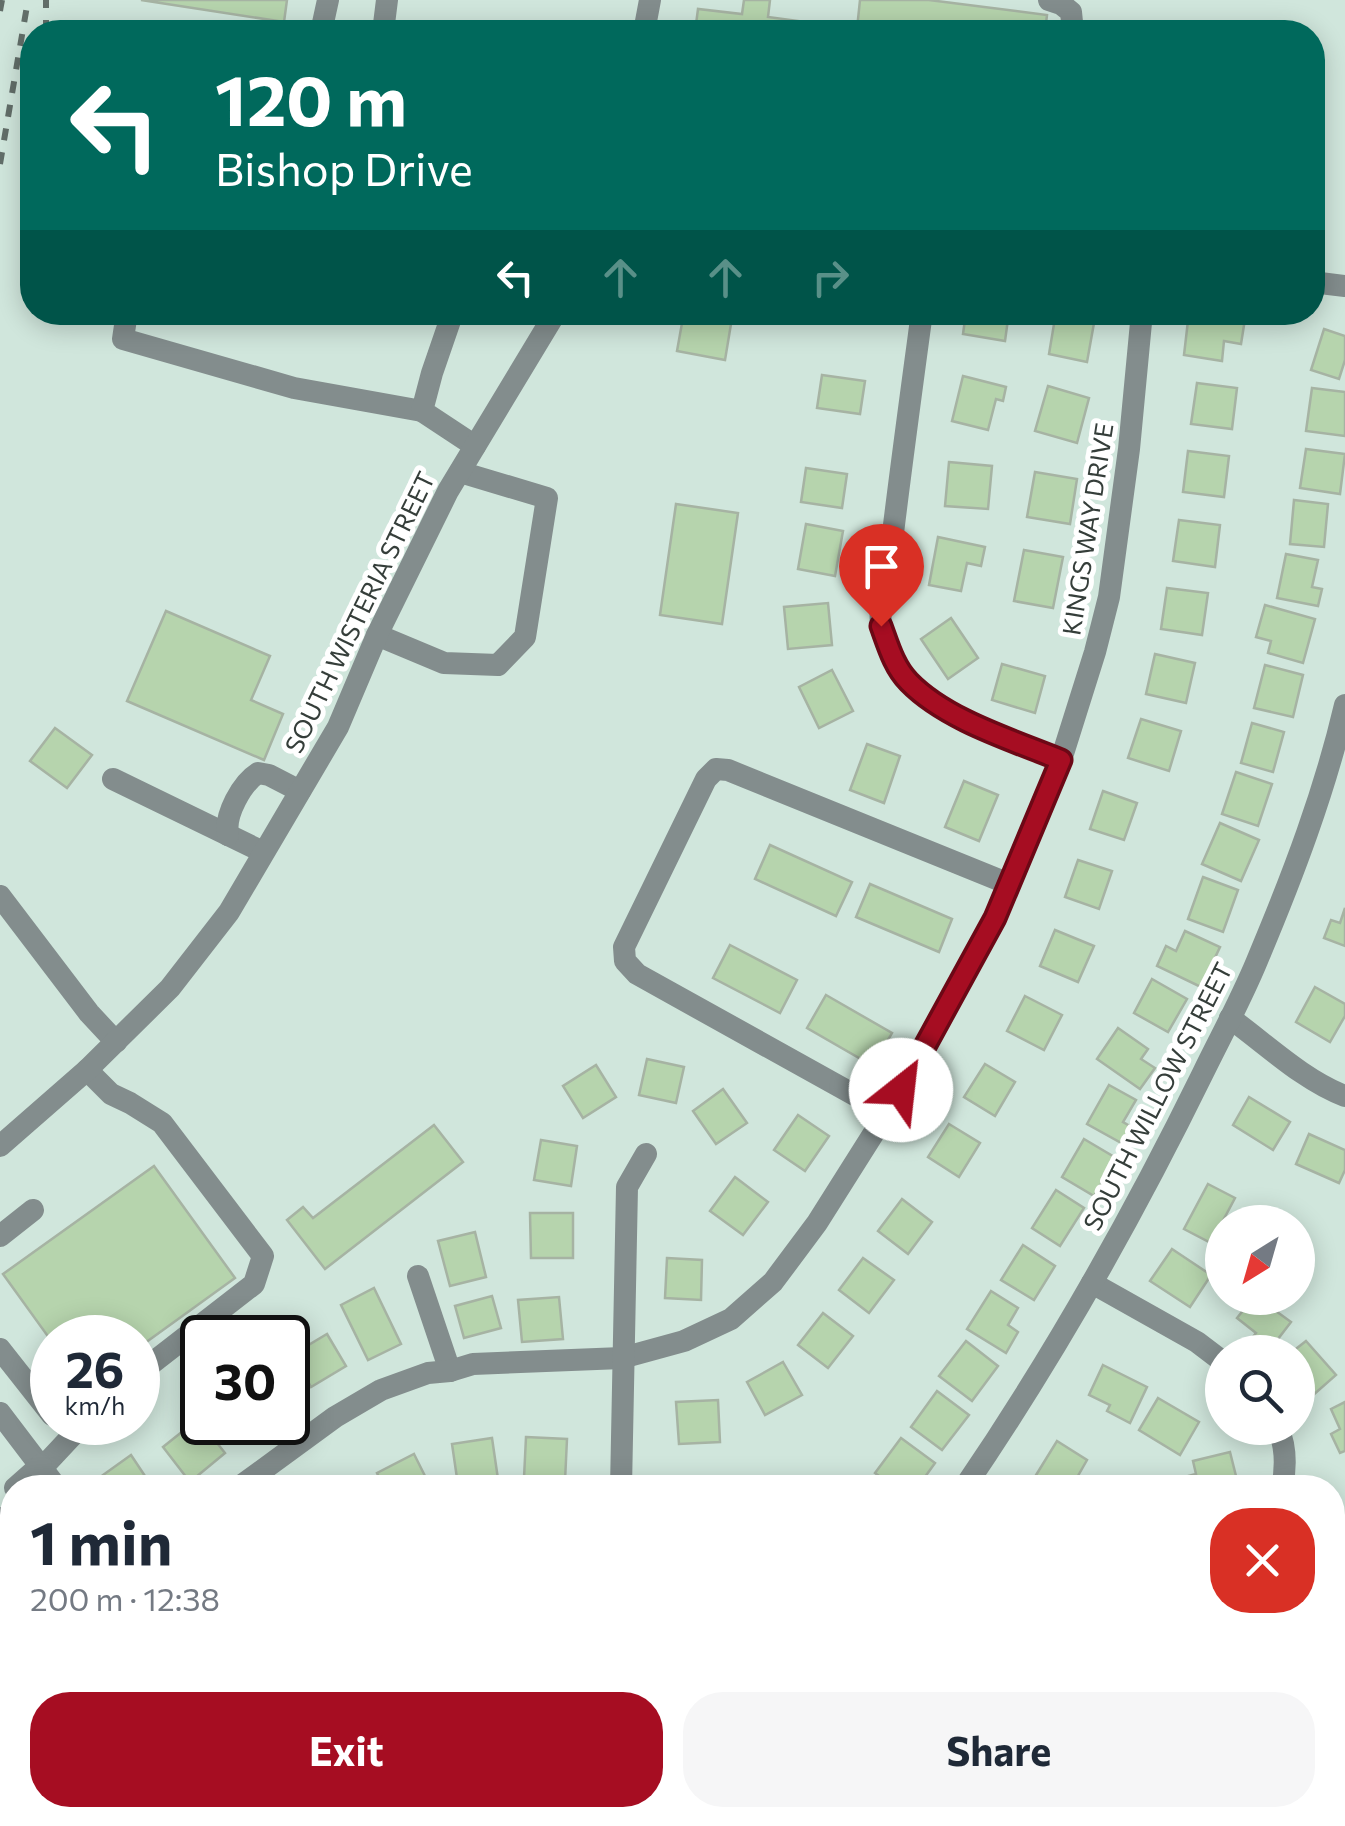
<!DOCTYPE html>
<html lang="en">
<head>
<meta charset="utf-8">
<style>
	:root { --surface:#fff; --page:#f6f6f7; --text:#1f2937; --muted:#747a83; --accent:#a60d22 }
	body { margin:0; font-family:Commissioner,sans-serif; background:var(--page); color:var(--text); height:100vh; display:flex; flex-direction:column; font-size:38px; white-space:nowrap }
	* { box-sizing:border-box; margin:0 }
	p { font-size:32px; color:var(--muted) }
	.icon { flex:none; width:55px; height:55px; fill:none; stroke:currentColor; stroke-width:2; stroke-linecap:round; stroke-linejoin:round }
	.map { position:relative; flex:1; overflow:hidden }
	.side { position:absolute; left:0px; top:1475px; width:1345px; height:352px; display:flex; flex-direction:column; background:var(--surface); border-radius:40px 40px 0 0; box-shadow:0 5px 25px #0003 }
	.side>* { flex:none }
	.top-card { position:absolute; left:20px; top:20px; width:1305px; height:305px; border-radius:40px; box-shadow:0 5px 25px #0003; background:#00695c; color:#fff; overflow:hidden }
	.needle { width:65px; rotate:217deg }
	.fabs { position:absolute; left:1205px; top:1205px; display:grid; gap:20px }
	.fabs a { display:grid; place-items:center; width:110px; height:110px; border-radius:50%; background:var(--surface); box-shadow:0 5px 25px #0003; font-size:50px }
	.speed { position:absolute; left:30px; top:1315px; display:flex; gap:20px; font-size:50px; font-weight:700; text-align:center }
	.speed>* { display:grid; place-content:center; width:130px; height:130px; border-radius:50%; background:var(--surface); box-shadow:0 5px 25px #0003; line-height:1 }
	.speed small { font-size:25px; font-weight:400 }
	.speed .limit { border:5px solid #111; border-radius:15px; background:#fff; color:#111 }
	.pin { position:absolute; display:grid; place-items:center; width:85px; height:85px; color:#fff; margin:-102px -42px; border-radius:50% 50% 50% 0; rotate:-45deg; box-shadow:0 0 10px #0007 }
	.pin .icon { rotate:45deg }
	.me { position:absolute; width:110px; margin:-55px; rotate:29deg; stroke-linejoin:round; filter:drop-shadow(0 0 8px #0008) }
	.turn { display:flex; align-items:center; gap:35px; height:210px; padding:0 30px; font-size:45px }
	.turn .icon { width:130px; height:130px; stroke-width:2.5 }
	.turn b { display:block; font-size:70px; line-height:85px }
	.lanes { display:flex; align-items:center; height:95px; padding:0 30px; background:#0003; justify-content:center; gap:50px; direction:ltr }
	.lanes .off { opacity:.35 }
	.round { display:grid; place-items:center; flex:none; width:105px; height:105px; border-radius:40px; background:var(--page) }
	.head { display:flex; align-items:center; justify-content:space-between; height:170px; padding:0 30px }
	h1 { font-size:60px; font-weight:700; line-height:75px }
	.cta { display:flex; gap:20px; margin-top:auto; padding:20px 30px }
	.cta a { flex:1; height:115px; border-radius:40px; background:var(--accent); color:#fff; font-size:40px; font-weight:700; line-height:115px; text-align:center }
	.cta a+a { background:var(--page); color:var(--text) }
	.map>svg:first-child { display:block }
	.building { fill:#b6d4ad; stroke:#a6b3a3; stroke-width:2.5 }
	.lines { fill:none; stroke-linecap:round; stroke-linejoin:round }
	.minor { stroke:#838d8d; stroke-width:22 }
	.rail { stroke:#626e69; stroke-width:6; stroke-dasharray:12 12; stroke-linecap:butt }
	.route-casing { stroke:#6c0816; stroke-width:25 }
	.route { stroke:#a60d22; stroke-width:18 }
	.labels { text-anchor:middle; dominant-baseline:central; stroke-width:10; stroke-linejoin:round; paint-order:stroke }
	.street-label { font-size:25px; fill:#353e3a; stroke:#fff }
</style>
</head>
<body>
<div class="map">
<svg width="1345" height="1826" viewBox="0 0 1345 1826">
	<rect width="100%" height="100%" fill="#d0e6dc"/>
	<g class="building">
		<path d="M141,0H287L284,22Z"/>
		<path d="M744,0H770L768,17L857,29L860,0H929L1047,15L1045,32H695L698,9L742,14Z"/>
		<path d="M684,312H733L725,360L677,351Z"/>
		<path d="M966,312H1009L1005,341L963,334Z"/>
		<path d="M1056,312H1096L1087,362L1049,354Z"/>
		<path d="M1189,312L1245,319L1241,344L1224,341L1222,361L1184,355Z"/>
		<path d="M1324,329L1345,336V360L1339,379L1311,370Z"/>
		<path d="M822,375L865,381L860,414L817,408Z"/>
		<path d="M963,376L1006,387L1003,401L996,399L988,430L952,421Z"/>
		<path d="M1197,383L1237,388L1232,429L1191,424Z"/>
		<path d="M1048,386L1089,398L1077,443L1035,431Z"/>
		<path d="M1312,388L1345,392V436L1306,431Z"/>
		<path d="M1306,449L1345,454L1340,494L1300,488Z"/>
		<path d="M1188,451L1229,456L1224,497L1183,492Z"/>
		<path d="M949,462L992,466L988,509L945,506Z"/>
		<path d="M806,468L847,474L842,508L801,502Z"/>
		<path d="M1035,472L1077,479L1070,524L1027,517Z"/>
		<path d="M1294,500L1328,504L1324,547L1290,544Z"/>
		<path d="M676,504L738,513L722,624L660,615Z"/>
		<path d="M1179,520L1220,525L1215,567L1173,561Z"/>
		<path d="M806,524L843,531L835,576L798,569Z"/>
		<path d="M938,537L985,547L981,566L967,563L961,591L929,585Z"/>
		<path d="M1024,550L1063,557L1053,608L1014,601Z"/>
		<path d="M1286,554L1318,560L1312,587L1322,589L1318,606L1277,598Z"/>
		<path d="M1167,588L1208,593L1202,635L1161,629Z"/>
		<path d="M828,603L832,645L788,649L784,607Z"/>
		<path d="M1265,605L1315,619L1303,663L1268,653L1271,641L1256,637Z"/>
		<path d="M166,611L270,656L251,700L283,714L264,760L127,701Z"/>
		<path d="M951,618L978,658L948,679L921,639Z"/>
		<path d="M1155,654L1195,663L1186,703L1146,694Z"/>
		<path d="M1002,664L1045,676L1035,713L992,700Z"/>
		<path d="M1265,665L1303,675L1293,717L1254,708Z"/>
		<path d="M832,670L853,711L819,728L799,687Z"/>
		<path d="M1141,719L1181,731L1169,771L1128,758Z"/>
		<path d="M1252,723L1284,732L1273,772L1241,763Z"/>
		<path d="M55,728L92,755L67,788L30,761Z"/>
		<path d="M867,744L900,756L884,803L850,790Z"/>
		<path d="M1236,772L1272,784L1258,826L1222,814Z"/>
		<path d="M964,781L998,795L979,841L945,827Z"/>
		<path d="M1103,791L1137,803L1124,840L1090,829Z"/>
		<path d="M1220,823L1259,840L1241,881L1202,864Z"/>
		<path d="M770,845L852,882L836,916L755,879Z"/>
		<path d="M1078,860L1112,871L1099,909L1065,897Z"/>
		<path d="M1203,877L1238,890L1223,932L1188,919Z"/>
		<path d="M870,884L952,919L939,952L856,917Z"/>
		<path d="M1345,908V946L1324,938L1331,920L1340,923Z"/>
		<path d="M1055,930L1094,946L1078,982L1040,966Z"/>
		<path d="M1185,931L1220,947L1201,987L1157,966L1166,946L1176,951Z"/>
		<path d="M730,945L797,980L780,1013L713,978Z"/>
		<path d="M1152,979L1187,999L1168,1032L1134,1013Z"/>
		<path d="M1315,987L1345,1004V1016L1330,1042L1296,1022Z"/>
		<path d="M826,995L892,1033L873,1066L807,1028Z"/>
		<path d="M1025,996L1062,1015L1044,1050L1007,1031Z"/>
		<path d="M1118,1028L1148,1049L1141,1059L1155,1068L1140,1089L1097,1059Z"/>
		<path d="M647,1059L684,1067L676,1103L639,1095Z"/>
		<path d="M985,1064L1015,1082L995,1116L964,1097Z"/>
		<path d="M596,1065L616,1097L583,1118L563,1086Z"/>
		<path d="M1109,1085L1136,1100L1123,1122L1135,1129L1125,1145L1087,1124Z"/>
		<path d="M723,1089L747,1123L716,1144L693,1111Z"/>
		<path d="M1249,1097L1290,1122L1273,1150L1233,1125Z"/>
		<path d="M798,1115L829,1136L805,1171L774,1150Z"/>
		<path d="M949,1124L980,1143L959,1177L928,1157Z"/>
		<path d="M434,1125L463,1162L325,1269L287,1220L303,1207L313,1218Z"/>
		<path d="M1309,1134L1345,1150V1170L1339,1183L1296,1164Z"/>
		<path d="M1084,1139L1116,1158L1094,1196L1062,1177Z"/>
		<path d="M541,1140L577,1146L571,1186L534,1180Z"/>
		<path d="M154,1166L235,1278L138,1348V1338H52V1342L3,1274Z"/>
		<path d="M735,1177L768,1202L743,1235L710,1211Z"/>
		<path d="M1208,1184L1235,1198L1211,1243L1184,1229Z"/>
		<path d="M1056,1190L1084,1208L1060,1246L1032,1228Z"/>
		<path d="M902,1199L932,1222L908,1254L878,1231Z"/>
		<path d="M530,1213H573V1258H531Z"/>
		<path d="M475,1232L486,1277L450,1286L438,1241Z"/>
		<path d="M1023,1245L1055,1266L1034,1300L1001,1280Z"/>
		<path d="M1172,1249L1211,1275L1190,1307L1150,1281Z"/>
		<path d="M667,1258L702,1260L701,1300L665,1298Z"/>
		<path d="M863,1258L894,1280L869,1313L839,1290Z"/>
		<path d="M374,1288L401,1344L368,1360L341,1305Z"/>
		<path d="M991,1291L1018,1308L1008,1325L1018,1332L1006,1353L967,1329Z"/>
		<path d="M492,1296L501,1328L464,1338L455,1306Z"/>
		<path d="M559,1297L563,1339L522,1342L518,1300Z"/>
		<path d="M1253,1298H1258L1291,1322L1268,1352H1264L1249,1342L1256,1333L1237,1318Z"/>
		<path d="M823,1313L853,1336L828,1368L798,1345Z"/>
		<path d="M327,1334L346,1366L311,1387L292,1355Z"/>
		<path d="M966,1341L998,1366L972,1401L939,1376Z"/>
		<path d="M1306,1341L1336,1375L1311,1397L1298,1381V1352H1292Z"/>
		<path d="M783,1362L802,1395L765,1415L747,1382Z"/>
		<path d="M1103,1365L1147,1387L1130,1423L1107,1411L1110,1405L1089,1395Z"/>
		<path d="M937,1391L969,1415L942,1450L911,1427Z"/>
		<path d="M1158,1398L1199,1422L1180,1455L1139,1430Z"/>
		<path d="M718,1400L720,1442L679,1444L676,1402Z"/>
		<path d="M1345,1402V1451L1340,1453L1331,1434L1340,1429L1331,1409Z"/>
		<path d="M198,1419L225,1453L190,1482L163,1447Z"/>
		<path d="M526,1437L567,1439L565,1481L524,1478Z"/>
		<path d="M492,1438L498,1479L458,1485L452,1444Z"/>
		<path d="M901,1438L935,1463L917,1488H895L875,1473Z"/>
		<path d="M1057,1441L1087,1460L1071,1488H1044L1033,1480Z"/>
		<path d="M1230,1452L1239,1488H1188L1185,1477L1196,1474L1193,1461Z"/>
		<path d="M414,1454L431,1488H384L377,1473Z"/>
		<path d="M131,1455L153,1488H101L96,1480Z"/>
		<path d="M1339,1539L1345,1540V1588L1332,1586Z"/>
		<path d="M0,1578L12,1594V1705L0,1715Z"/>
		<path d="M1332,1600L1345,1605V1639L1337,1657L1332,1655Z"/>
		<path d="M1336,1803L1345,1807V1826H1328Z"/>
		<path d="M898,1815H947L935,1826H908Z"/>
	</g>
	<g class="lines">
		<g class="minor">
			<path d="M1049,0L1061,4L1071,12L1073,32"/>
			<path d="M321,32L328,0"/>
			<path d="M383,32L387,0"/>
			<path d="M644,32L650,0"/>
			<path d="M1312,282L1345,286"/>
			<path d="M127,312L123,339L294,388L422,411"/>
			<path d="M453,312L432,373L422,411L475,446"/>
			<path d="M922,312C912,386 902,459 893,533C889,562 878,594 881,623C883,638 897,668 906,679C935,714 1018,742 1061,760"/>
			<path d="M377,635L444,663L498,665L525,637L547,498L460,472"/>
			<path d="M113,779L263,852"/>
			<path d="M228,835C224,815 242,783 258,773L269,775L300,791"/>
			<path d="M0,896L89,1013L116,1042"/>
			<path d="M1230,1018C1266,1044 1303,1080 1345,1096"/>
			<path d="M87,1070L111,1094L130,1103L162,1123L263,1256L254,1284L138,1374"/>
			<path d="M887,1113L637,974L625,961L624,947L706,779L716,769L728,770L1009,884"/>
			<path d="M0,1146L87,1070L170,988L229,912L338,727L377,635L448,491L556,312"/>
			<path d="M0,1236L33,1210"/>
			<path d="M418,1276L450,1371"/>
			<path d="M1092,1283L1197,1342L1222,1361"/>
			<path d="M0,1349L52,1415"/>
			<path d="M0,1413L57,1488"/>
			<path d="M1278,1428C1286,1446 1286,1468 1282,1488"/>
			<path d="M42,1468L85,1422"/>
			<path d="M15,1488L41,1465"/>
			<path d="M238,1488L335,1417L381,1390L428,1373L450,1371L473,1364L622,1358L684,1341L731,1319L773,1282L817,1223L901,1090L995,918L1061,760L1095,652L1109,597L1129,449L1142,312"/>
			<path d="M621,1488L627,1187L646,1154"/>
			<path d="M964,1488C1054,1356 1133,1216 1203,1073C1222,1034 1243,996 1259,956C1293,875 1325,791 1345,705"/>
			<path d="M0,1518L12,1535"/>
			<path d="M0,1767L12,1757"/>
			<path d="M301,1815L309,1826"/>
			<path d="M1150,1815L1180,1826"/>
			<path d="M417,1826L430,1815"/>
			<path d="M661,1826L673,1815"/>
		</g>
		<g class="rail">
			<path d="M0,11L2,0"/>
			<path d="M46,32V0"/>
			<path d="M0,164L28,0"/>
		</g>
	</g>
	<g class="lines">
		<defs>
			<path id="route" d="M881,626C888,645 894,667 909,682C946,720 1012,740 1061,760L995,918L901,1090"/>
		</defs>
		<use href="#route" class="route-casing"/>
		<use href="#route" class="route"/>
	</g>
	<g class="labels">
		<g class="street-label">
			<text transform="translate(1087 529) rotate(-81)">KINGS WAY DRIVE</text>
			<text transform="translate(359 612) rotate(-64)">SOUTH WISTERIA STREET</text>
			<text transform="translate(1157 1096) rotate(-63)">SOUTH WILLOW STREET</text>
		</g>
	</g>
</svg>
<div class="fabs">
<a><svg class="needle" viewBox="-14 -14 28 28"><path d="M0-13l5 13h-10z" fill="#e53935"/><path d="M0 13l5-13h-10z" fill="#747a83"/></svg></a>
<a><svg class="icon" aria-label="search" viewBox="0 0 24 24"><circle cx="10" cy="10" r="6"/><path d="M15 15l6 6"/></svg></a>
</div>
<div class="speed"><div>26<small>km/h</small></div><div class="limit">30</div></div>
<div class="pin" style="left:881px;top:626px;background:#d93025"><svg class="icon" aria-label="arrive" viewBox="0 0 24 24"><path d="M6 21V4h12l-3 4 3 4H6"/></svg></div>
<svg class="me" style="left:901px;top:1090px" viewBox="-20 -20 40 40"><circle r="19" fill="#fff"/><path d="M0-13L10 11 0 6-10 11z" fill="#a60d22"/></svg>
<div class="top-card">
<div class="turn"><svg class="icon" aria-label="left" viewBox="0 0 24 24"><path d="M17 20v-9H6M10 6l-5 5 5 5"/></svg><div><b>120 m</b>Bishop Drive</div></div>
<div class="lanes"><svg class="icon" aria-label="left" viewBox="0 0 24 24"><path d="M17 20v-9H6M10 6l-5 5 5 5"/></svg><svg class="icon off" aria-label="ahead" viewBox="0 0 24 24"><path d="M12 20V5M6 11l6-6 6 6"/></svg><svg class="icon off" aria-label="ahead" viewBox="0 0 24 24"><path d="M12 20V5M6 11l6-6 6 6"/></svg><svg class="icon off" aria-label="right" viewBox="0 0 24 24"><path d="M7 20v-9h11M14 6l5 5-5 5"/></svg></div>
</div>
<section class="side">
<div class="head"><div><h1>1 min</h1><p>200 m · 12:38</p></div><a class="round" style="background:#d93025;color:#fff"><svg class="icon" aria-label="close" viewBox="0 0 24 24"><path d="M6 6l12 12M18 6L6 18"/></svg></a></div>
<div class="cta"><a>Exit</a><a>Share</a></div>
</section>
</div>
</body>
</html>
